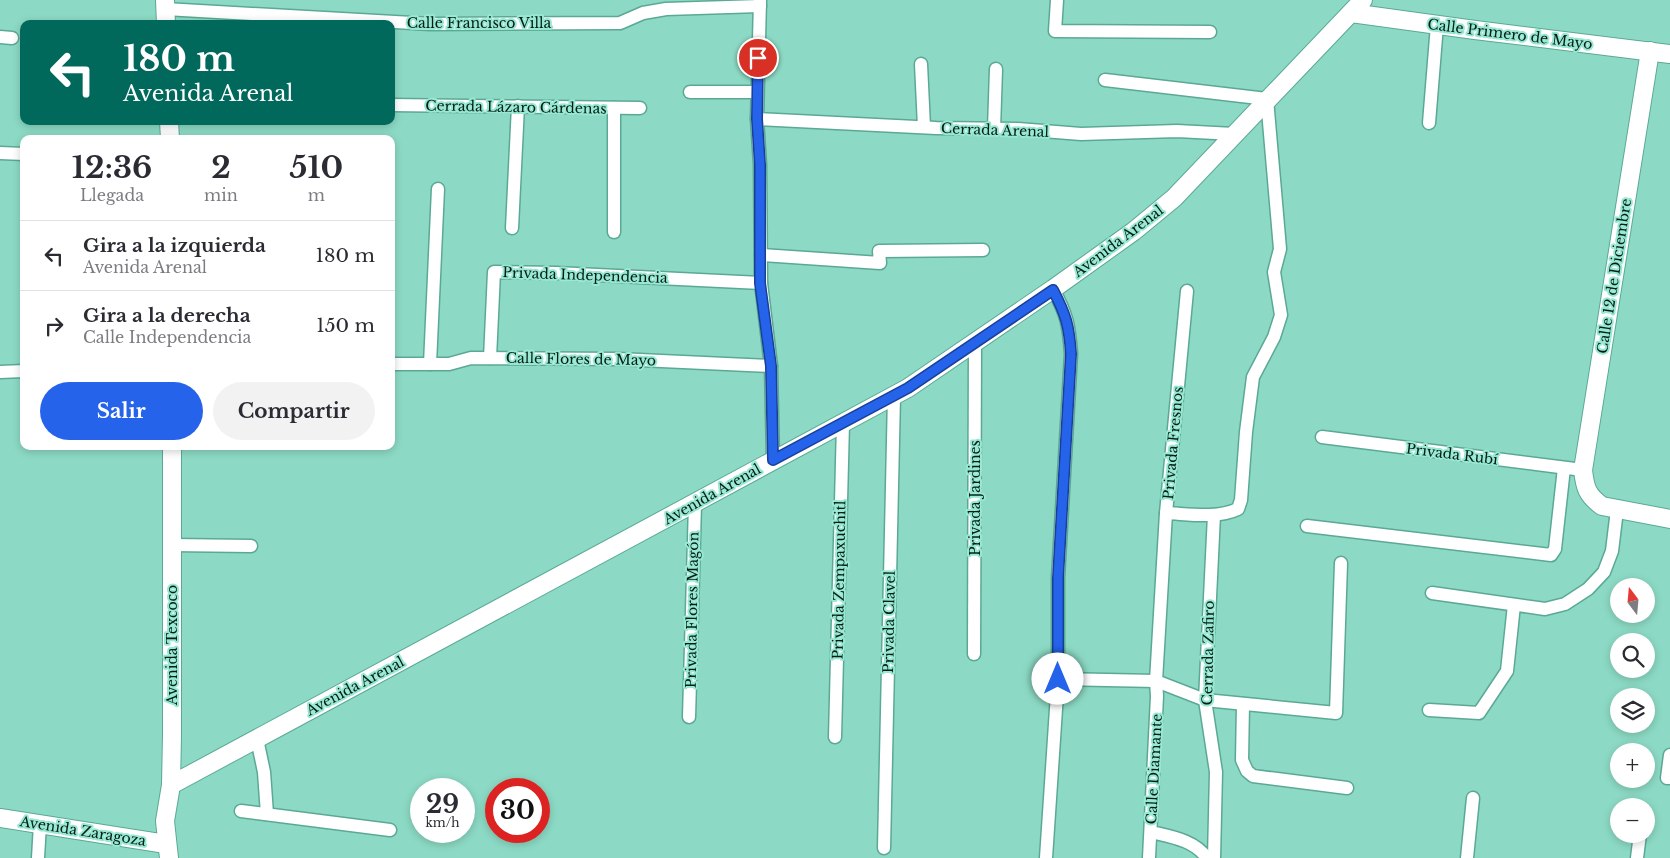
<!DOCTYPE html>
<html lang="es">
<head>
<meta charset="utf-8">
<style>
	:root { --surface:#fff; --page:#f2f2f3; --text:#2b2b33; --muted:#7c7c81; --line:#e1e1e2; --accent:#2563eb }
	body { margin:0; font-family:"Libre Baskerville",serif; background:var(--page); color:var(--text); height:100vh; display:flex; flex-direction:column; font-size:19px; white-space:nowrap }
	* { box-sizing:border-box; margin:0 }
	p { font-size:16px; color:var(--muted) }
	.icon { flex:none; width:28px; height:28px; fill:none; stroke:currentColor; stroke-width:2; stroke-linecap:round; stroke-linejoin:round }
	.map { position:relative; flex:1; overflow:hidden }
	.side { position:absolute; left:20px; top:135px; width:375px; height:315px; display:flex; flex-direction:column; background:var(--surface); border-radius:10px; box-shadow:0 2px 8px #0003 }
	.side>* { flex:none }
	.banner { position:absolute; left:20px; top:20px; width:375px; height:105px; border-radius:10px; box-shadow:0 2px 8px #0003; background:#00695c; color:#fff; overflow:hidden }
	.needle { width:32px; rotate:344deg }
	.fabs { position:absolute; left:1610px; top:578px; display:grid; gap:10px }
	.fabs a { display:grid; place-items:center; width:45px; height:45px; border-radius:50%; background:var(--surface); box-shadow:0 2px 8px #0003; font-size:25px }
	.speed { position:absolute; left:410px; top:778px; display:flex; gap:10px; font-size:25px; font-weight:700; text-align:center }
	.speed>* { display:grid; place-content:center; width:65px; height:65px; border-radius:50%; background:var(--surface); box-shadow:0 2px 8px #0003; line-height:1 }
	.speed small { font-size:12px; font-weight:400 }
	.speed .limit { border:8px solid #d22; background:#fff; color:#111 }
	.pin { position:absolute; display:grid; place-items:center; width:42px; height:42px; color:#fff; margin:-21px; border:2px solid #fff; border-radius:50%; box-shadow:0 1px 5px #0007 }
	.me { position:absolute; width:55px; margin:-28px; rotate:0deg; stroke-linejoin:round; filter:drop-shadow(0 0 4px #0008) }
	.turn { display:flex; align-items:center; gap:18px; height:105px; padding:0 20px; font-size:22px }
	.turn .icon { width:65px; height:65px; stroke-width:2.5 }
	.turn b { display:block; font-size:35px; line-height:42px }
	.eta { display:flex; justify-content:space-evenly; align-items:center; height:85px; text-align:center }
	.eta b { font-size:30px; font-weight:700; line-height:35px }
	.cta { display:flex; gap:10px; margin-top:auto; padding:10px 20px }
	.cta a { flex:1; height:58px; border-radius:30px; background:var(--accent); color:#fff; font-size:20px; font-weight:700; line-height:58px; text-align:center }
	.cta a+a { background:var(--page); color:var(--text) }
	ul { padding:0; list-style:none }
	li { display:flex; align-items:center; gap:15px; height:70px; padding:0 20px; border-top:1px solid var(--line) }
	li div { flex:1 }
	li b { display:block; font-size:19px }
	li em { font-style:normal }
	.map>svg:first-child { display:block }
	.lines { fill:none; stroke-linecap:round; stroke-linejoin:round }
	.street-casing { stroke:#5ba995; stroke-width:15 }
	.secondary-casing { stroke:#5ba995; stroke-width:20 }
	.street { stroke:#fff; stroke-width:12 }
	.secondary { stroke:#fff; stroke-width:18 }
	.route-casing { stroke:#184099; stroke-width:12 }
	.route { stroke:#2563eb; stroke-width:9 }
	.labels { text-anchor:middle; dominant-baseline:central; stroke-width:4; stroke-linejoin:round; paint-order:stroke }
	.street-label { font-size:14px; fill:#001e17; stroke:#99e8d2 }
</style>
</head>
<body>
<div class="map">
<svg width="1670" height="858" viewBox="0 0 1670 858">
	<rect width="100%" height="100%" fill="#8cdac5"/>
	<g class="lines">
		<defs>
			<g id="street">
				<path d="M760,0L757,119L760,165L761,283L771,366L773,460"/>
				<path d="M1057,0L1055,31L1210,32"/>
				<path d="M165,9L430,24L620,23L643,13L666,9L760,6"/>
				<path d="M0,37L12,38"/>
				<path d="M921,64L924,127"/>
				<path d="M1105,80L1267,99L1280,249L1274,272L1281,315L1274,337L1253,377L1246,432L1241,500L1238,509C1216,519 1189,514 1166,513"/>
				<path d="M690,92H757"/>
				<path d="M391,105L640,108"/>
				<path d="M757,119L936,128L1018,129L1081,134L1177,131L1234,134"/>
				<path d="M1429,123L1437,25"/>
				<path d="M994,129L996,69"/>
				<path d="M0,153L24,154"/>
				<path d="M512,228L518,106"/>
				<path d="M614,232V108"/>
				<path d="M761,255L880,263L879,251L983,250"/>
				<path d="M490,358L494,272L556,273L761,283"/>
				<path d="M391,364H449L471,358L618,359L771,366"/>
				<path d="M430,364L438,189"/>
				<path d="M0,372L24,371"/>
				<path d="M1322,437L1583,470"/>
				<path d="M1214,515L1205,700L1216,772L1214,858"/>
				<path d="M1307,526L1551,555L1555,549L1564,468"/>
				<path d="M172,545L251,546"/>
				<path d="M1432,593L1545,609L1565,604L1588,589L1604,572L1612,551L1617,510"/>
				<path d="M974,654L975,342"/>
				<path d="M1058,679L1156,681L1205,700L1336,713L1341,563"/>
				<path d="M1243,704L1242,760L1247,771L1253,776L1347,788"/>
				<path d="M1429,710L1479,713L1507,671L1514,605"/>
				<path d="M689,717L695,504"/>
				<path d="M835,737L843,423"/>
				<path d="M257,739L264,772L267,814"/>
				<path d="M1670,755L1667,778H1670"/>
				<path d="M241,811L390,830"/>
				<path d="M1151,832C1172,837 1194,840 1207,858"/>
				<path d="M884,848L894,396"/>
				<path d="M38,858L40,824"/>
				<path d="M1046,858L1058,679V578L1071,354C1069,325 1067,315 1053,289"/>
				<path d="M1149,858L1157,696L1156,681L1166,513L1187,291"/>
				<path d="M1467,858L1473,798"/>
				<path d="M1637,858L1640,834"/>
			</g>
			<g id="secondary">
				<path d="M165,0L166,24"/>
				<path d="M1351,13L1475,30L1670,54"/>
				<path d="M1650,51L1583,470C1585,488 1587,495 1602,506L1670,519"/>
				<path d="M169,121L170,139"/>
				<path d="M171,785L908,388L1053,289L1134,231L1174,198L1363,0"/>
				<path d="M0,818L166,844"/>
				<path d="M169,858L165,821L171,785L172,735V446"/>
			</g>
		</defs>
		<use href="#street" class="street-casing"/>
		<use href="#secondary" class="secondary-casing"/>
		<use href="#street" class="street"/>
		<use href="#secondary" class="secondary"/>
	</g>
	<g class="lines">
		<defs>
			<path id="route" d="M758,58L757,119L760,165V283L771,366L773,460L908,388L1053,290C1066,315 1069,325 1071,354L1058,578V679"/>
		</defs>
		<use href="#route" class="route-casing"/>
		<use href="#route" class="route"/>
	</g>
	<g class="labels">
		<g class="street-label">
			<text x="479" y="23">Calle Francisco Villa</text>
			<text transform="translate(1510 34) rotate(7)">Calle Primero de Mayo</text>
			<text transform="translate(516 107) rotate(1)">Cerrada Lázaro Cárdenas</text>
			<text transform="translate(995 130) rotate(2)">Cerrada Arenal</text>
			<text transform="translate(1118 241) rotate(-37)">Avenida Arenal</text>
			<text transform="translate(585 275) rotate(2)">Privada Independencia</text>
			<text transform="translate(1614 276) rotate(-81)">Calle 12 de Diciembre</text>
			<text transform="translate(581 359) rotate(1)">Calle Flores de Mayo</text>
			<text transform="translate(1173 443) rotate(-85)">Privada Fresnos</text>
			<text transform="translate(1452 454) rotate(7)">Privada Rubí</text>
			<text transform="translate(712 494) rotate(-29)">Avenida Arenal</text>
			<text transform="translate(975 498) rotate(-90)">Privada Jardines</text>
			<text transform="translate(839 580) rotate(-89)">Privada Zempaxuchitl</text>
			<text transform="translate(692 610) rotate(-89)">Privada Flores Magón</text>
			<text transform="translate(889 622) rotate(-89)">Privada Clavel</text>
			<text transform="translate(172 645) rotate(-90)">Avenida Texcoco</text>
			<text transform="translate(1208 653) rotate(-89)">Cerrada Zafiro</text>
			<text transform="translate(355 686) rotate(-28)">Avenida Arenal</text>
			<text transform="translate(1154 769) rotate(-87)">Calle Diamante</text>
			<text transform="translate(83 831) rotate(9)">Avenida Zaragoza</text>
		</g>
	</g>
</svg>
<div class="fabs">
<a><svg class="needle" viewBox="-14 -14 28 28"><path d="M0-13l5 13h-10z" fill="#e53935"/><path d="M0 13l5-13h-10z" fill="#7c7c81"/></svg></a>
<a><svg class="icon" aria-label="search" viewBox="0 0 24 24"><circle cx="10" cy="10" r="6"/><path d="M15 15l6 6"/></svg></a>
<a><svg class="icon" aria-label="layers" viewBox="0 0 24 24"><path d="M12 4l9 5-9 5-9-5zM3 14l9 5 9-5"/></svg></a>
<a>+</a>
<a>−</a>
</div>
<div class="speed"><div>29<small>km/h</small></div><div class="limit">30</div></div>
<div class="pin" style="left:758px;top:58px;background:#d93025"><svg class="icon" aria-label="arrive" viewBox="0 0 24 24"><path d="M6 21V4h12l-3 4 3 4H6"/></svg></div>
<svg class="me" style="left:1058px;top:679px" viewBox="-20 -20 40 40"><circle r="19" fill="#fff"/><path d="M0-13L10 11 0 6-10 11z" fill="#2563eb"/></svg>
<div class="banner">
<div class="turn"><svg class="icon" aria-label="left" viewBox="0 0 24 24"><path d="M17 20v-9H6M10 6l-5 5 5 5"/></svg><div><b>180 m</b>Avenida Arenal</div></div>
</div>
<section class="side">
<div class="eta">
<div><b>12:36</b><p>Llegada</p></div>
<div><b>2</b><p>min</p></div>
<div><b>510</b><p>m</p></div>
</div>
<ul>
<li><svg class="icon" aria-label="left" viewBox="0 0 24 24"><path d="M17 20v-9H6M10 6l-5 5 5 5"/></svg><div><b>Gira a la izquierda</b><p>Avenida Arenal</p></div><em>180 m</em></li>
<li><svg class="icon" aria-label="right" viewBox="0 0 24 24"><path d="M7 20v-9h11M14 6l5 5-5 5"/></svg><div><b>Gira a la derecha</b><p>Calle Independencia</p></div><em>150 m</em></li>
</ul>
<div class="cta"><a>Salir</a><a>Compartir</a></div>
</section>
</div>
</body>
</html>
